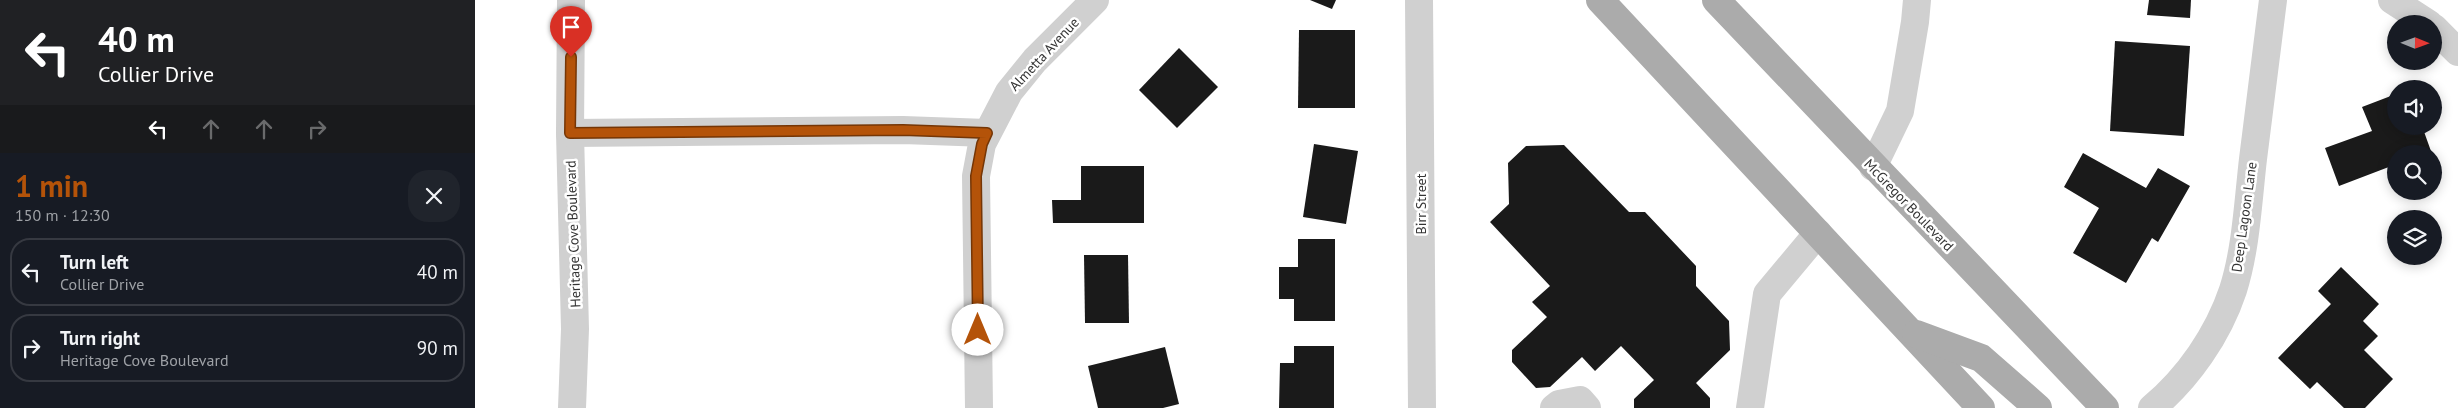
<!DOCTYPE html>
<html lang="en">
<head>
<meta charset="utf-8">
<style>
	:root { --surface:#171b24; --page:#20242c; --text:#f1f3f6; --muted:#9ea1a6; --line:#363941; --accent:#b45309 }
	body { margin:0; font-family:"PT Sans",sans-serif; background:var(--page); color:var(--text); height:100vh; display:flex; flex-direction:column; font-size:19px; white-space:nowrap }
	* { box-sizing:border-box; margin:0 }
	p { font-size:16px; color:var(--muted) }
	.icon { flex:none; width:28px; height:28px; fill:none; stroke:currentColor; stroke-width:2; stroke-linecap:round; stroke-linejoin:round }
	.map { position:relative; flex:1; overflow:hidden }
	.side { display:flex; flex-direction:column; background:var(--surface); width:475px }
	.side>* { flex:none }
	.hud { background:#202124; color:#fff; overflow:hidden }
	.needle { width:32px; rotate:91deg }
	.fabs { position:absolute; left:1912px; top:15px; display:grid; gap:10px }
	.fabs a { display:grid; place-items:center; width:55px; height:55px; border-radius:50%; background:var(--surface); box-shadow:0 2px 12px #0003; font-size:25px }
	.pin { position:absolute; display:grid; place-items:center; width:42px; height:42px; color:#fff; margin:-51px -21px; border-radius:50% 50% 50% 0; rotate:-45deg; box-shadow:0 0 5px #0007 }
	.pin .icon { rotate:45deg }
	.me { position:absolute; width:55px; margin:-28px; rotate:0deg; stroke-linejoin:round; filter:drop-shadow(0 0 4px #0008) }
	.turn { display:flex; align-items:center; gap:18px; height:105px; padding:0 15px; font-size:22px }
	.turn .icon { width:65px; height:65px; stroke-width:2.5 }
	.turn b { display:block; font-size:35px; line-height:42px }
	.lanes { display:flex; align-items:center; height:48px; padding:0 15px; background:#0003; justify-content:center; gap:25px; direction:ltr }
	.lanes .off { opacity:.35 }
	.round { display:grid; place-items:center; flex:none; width:52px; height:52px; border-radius:20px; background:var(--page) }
	.overview { display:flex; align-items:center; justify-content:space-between; height:85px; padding:0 15px }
	h1 { font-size:30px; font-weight:700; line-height:38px; color:var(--accent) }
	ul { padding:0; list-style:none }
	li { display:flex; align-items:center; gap:15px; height:68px; margin:0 10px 8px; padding:0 5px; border:2px solid var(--line); border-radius:20px }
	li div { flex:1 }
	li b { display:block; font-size:19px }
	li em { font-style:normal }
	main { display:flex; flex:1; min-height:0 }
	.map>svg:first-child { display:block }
	.building { fill:#1a1a1a }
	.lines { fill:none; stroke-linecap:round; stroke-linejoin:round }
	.minor { stroke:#d0d0d0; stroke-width:28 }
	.major { stroke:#ababab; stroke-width:28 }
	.route-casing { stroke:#753606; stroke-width:12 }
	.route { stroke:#b45309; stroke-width:9 }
	.labels { text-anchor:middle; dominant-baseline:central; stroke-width:5; stroke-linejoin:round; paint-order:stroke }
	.street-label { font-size:14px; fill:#333; stroke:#fff }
</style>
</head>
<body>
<main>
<section class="side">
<div class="hud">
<div class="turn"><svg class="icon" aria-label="left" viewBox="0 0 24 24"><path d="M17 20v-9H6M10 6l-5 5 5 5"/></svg><div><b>40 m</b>Collier Drive</div></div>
<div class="lanes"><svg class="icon" aria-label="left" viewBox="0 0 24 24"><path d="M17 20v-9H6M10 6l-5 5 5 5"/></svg><svg class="icon off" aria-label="ahead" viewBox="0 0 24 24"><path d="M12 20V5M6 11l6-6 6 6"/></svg><svg class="icon off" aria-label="ahead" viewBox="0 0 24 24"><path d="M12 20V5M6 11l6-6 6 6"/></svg><svg class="icon off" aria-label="right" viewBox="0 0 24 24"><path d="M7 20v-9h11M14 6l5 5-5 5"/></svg></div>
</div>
<div class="overview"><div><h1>1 min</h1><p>150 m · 12:30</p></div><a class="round"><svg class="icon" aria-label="close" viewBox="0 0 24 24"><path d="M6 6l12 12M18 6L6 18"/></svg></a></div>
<ul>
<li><svg class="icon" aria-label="left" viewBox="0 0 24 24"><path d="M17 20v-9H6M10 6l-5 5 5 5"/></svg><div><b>Turn left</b><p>Collier Drive</p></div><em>40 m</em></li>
<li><svg class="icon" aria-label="right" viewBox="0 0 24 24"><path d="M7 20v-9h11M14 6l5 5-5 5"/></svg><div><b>Turn right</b><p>Heritage Cove Boulevard</p></div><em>90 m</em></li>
</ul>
</section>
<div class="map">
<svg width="1983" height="408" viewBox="0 0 1983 408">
	<rect width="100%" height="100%" fill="#fff"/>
	<g class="building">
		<path d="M835,0H861L857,9Z"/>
		<path d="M1674,0H1716L1715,18L1672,15Z"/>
		<path d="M824,30H880V108H823Z"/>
		<path d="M1640,41L1715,46L1709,136L1635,131Z"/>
		<path d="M704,48L743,87L702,128L664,90Z"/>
		<path d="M1921,94V126H1947L1957,154H1921V172L1919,165L1864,186L1850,148L1897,131L1887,107Z"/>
		<path d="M839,144L883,151L871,224L828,217Z"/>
		<path d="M1089,145L1154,212H1170L1221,266V286L1254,321L1255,350L1221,383L1235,398V408H1159V399L1179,380L1146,346L1120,371L1107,357L1075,387L1061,388L1037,362V350L1072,317L1057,302L1075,286L1015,222L1034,204L1033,163L1051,146Z"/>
		<path d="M1608,153L1671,188L1683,168L1715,186L1683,242L1677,238L1651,283L1598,253L1624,208L1589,187Z"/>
		<path d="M1959,160L1966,179L1959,182Z"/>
		<path d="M606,166H669V223H578L577,200H606Z"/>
		<path d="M823,239H860V321H819V299H804V267H823Z"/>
		<path d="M609,255H653L654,323H610Z"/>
		<path d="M1866,267L1904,304L1888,321L1903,336L1889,350L1918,379L1890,408H1869L1842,382L1835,389L1803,358L1856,304L1843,291Z"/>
		<path d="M819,346H859V408H804L805,363H819Z"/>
		<path d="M690,347L704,404L688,408H623L613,366Z"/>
	</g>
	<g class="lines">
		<g class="minor">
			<path d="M96,0L95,133L100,329L97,408"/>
			<path d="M944,0L947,408"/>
			<path d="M1917,0L1954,24"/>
			<path d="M1959,28L1983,52"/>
			<path d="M95,133L428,130L512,133"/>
			<path d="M1398,167L1425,111L1440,22L1442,0"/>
			<path d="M504,408L501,176L507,144L534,92L560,60L620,0"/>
			<path d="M1079,408L1084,404L1105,400L1112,408"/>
			<path d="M1275,408L1292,294L1343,233"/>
			<path d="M1677,408C1713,378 1743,335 1758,290C1771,249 1773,202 1778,159C1785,106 1791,53 1798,0"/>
		</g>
		<g class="major">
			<path d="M1125,0L1506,408"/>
			<path d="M1241,0L1630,408"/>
			<path d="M1441,334L1506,358L1563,408"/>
		</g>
	</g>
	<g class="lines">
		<defs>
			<path id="route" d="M96,57L95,133L428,130L512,133L507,144L501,176L503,330"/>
		</defs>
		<use href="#route" class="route-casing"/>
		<use href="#route" class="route"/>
	</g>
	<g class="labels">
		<g class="street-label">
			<text transform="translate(569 54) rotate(-47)">Almetta Avenue</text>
			<text transform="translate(946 204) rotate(-90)">Birr Street</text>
			<text transform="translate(1434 205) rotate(46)">McGregor Boulevard</text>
			<text transform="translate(1769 217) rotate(-82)">Deep Lagoon Lane</text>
			<text transform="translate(98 234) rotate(-92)">Heritage Cove Boulevard</text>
		</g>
	</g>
</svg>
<div class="fabs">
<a><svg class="needle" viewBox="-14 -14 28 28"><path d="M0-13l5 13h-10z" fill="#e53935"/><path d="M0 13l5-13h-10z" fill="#9ea1a6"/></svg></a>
<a><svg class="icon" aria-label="sound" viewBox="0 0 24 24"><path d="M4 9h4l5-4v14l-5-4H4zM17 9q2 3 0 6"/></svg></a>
<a><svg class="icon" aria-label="search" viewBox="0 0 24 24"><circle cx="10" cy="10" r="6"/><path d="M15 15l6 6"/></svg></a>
<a><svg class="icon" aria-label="layers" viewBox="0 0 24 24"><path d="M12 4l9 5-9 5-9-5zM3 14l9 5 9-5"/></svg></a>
</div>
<div class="pin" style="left:96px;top:57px;background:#d93025"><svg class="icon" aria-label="arrive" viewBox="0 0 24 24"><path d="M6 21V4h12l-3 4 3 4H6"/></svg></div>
<svg class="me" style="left:503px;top:330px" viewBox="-20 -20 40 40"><circle r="19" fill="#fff"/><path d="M0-13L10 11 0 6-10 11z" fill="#b45309"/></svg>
</div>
</main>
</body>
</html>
